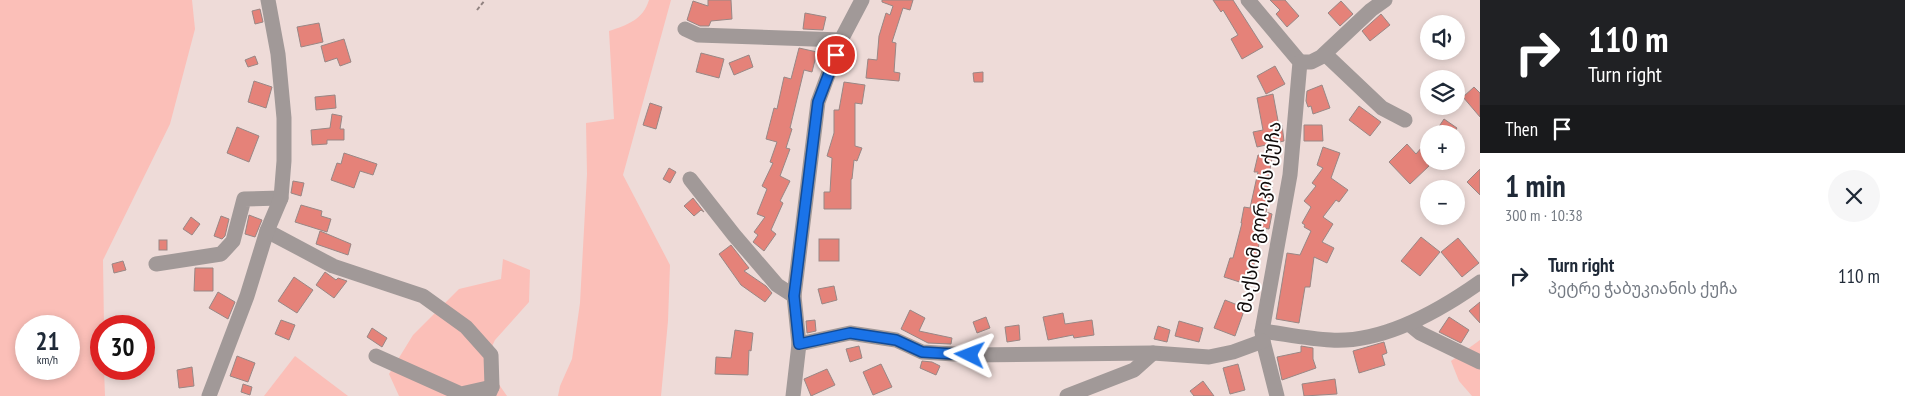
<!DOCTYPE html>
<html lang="en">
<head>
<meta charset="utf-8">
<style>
	:root { --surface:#fff; --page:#f6f6f7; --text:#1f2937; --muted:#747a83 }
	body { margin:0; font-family:"PT Sans Narrow","Noto Sans Georgian",sans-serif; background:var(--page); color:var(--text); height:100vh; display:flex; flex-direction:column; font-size:19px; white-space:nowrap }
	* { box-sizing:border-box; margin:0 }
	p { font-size:16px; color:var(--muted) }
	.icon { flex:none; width:28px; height:28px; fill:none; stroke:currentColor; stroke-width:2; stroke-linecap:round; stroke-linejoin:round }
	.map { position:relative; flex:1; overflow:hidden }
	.panel { display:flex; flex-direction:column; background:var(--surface); width:425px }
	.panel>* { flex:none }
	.guide { background:#202124; color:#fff; overflow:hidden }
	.buttons { position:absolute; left:1420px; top:15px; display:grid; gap:10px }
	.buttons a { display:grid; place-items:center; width:45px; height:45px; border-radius:50%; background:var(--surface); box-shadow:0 2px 8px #0003; font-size:25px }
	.speed { position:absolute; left:15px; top:315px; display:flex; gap:10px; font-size:25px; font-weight:700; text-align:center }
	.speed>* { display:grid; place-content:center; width:65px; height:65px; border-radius:50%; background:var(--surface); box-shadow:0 2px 8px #0003; line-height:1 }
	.speed small { font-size:12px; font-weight:400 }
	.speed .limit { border:8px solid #d22; background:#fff; color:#111 }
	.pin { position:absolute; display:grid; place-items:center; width:42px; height:42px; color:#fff; margin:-21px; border:2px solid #fff; border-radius:50%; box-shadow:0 1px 5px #0007 }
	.me { position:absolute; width:55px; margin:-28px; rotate:273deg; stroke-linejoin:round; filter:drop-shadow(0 0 4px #0008) }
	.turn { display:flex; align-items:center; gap:18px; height:105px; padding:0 25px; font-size:22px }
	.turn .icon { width:65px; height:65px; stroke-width:2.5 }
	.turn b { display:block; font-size:35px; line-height:42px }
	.then { display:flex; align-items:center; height:48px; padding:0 25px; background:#0003; gap:10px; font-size:19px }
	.round { display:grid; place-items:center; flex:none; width:52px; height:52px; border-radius:26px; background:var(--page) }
	.summary { display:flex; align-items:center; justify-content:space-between; height:85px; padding:0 25px }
	h1 { font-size:30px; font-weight:800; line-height:38px }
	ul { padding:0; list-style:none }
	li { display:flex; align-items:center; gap:15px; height:75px; padding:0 25px }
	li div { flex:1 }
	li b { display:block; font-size:19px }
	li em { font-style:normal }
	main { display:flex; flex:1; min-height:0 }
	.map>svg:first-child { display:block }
	.green { fill:#fbbfb8; fill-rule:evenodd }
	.building { fill:#e58279; stroke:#998785 }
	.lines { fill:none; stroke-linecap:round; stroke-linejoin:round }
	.path { stroke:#918381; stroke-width:2; stroke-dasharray:4 2.5; stroke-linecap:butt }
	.minor { stroke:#a19998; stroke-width:15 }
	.route-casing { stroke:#114b97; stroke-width:12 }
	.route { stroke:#1a73e8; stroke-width:9 }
	.labels { text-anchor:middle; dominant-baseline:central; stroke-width:4; stroke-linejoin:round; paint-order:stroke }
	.street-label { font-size:19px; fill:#100a09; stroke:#fff }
</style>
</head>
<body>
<main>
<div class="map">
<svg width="1480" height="396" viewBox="0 0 1480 396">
	<rect width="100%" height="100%" fill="#eedbd8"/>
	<g class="green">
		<path d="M0,0H192L195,29L170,124L103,260L104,326H101V369H104L105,396H0ZM26,326H69V369H26Z"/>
		<path d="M649,0H671L623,175L670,265L668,321L661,396H558L560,386L572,359L580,303L587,174L586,123L614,119L609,31C627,25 643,20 649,0Z"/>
		<path d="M503,259L530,270L529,302L495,340L484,363L507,396H399L389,374L413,335L459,289L501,279Z"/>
		<path d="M1480,340V396H1472L1459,381L1451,361Z"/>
		<path d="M295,356L348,396H264Z"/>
	</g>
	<g class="building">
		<path d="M708,0H731L732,19L711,21L709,26H700L687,20L693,1L708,6Z"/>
		<path d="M882,0H913L910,10L903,8L892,42L896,43L894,72L900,73L899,81L866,78L868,59L877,60L879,36L886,13L890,15L893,6L882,2Z"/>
		<path d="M1213,0H1233L1263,47L1242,59L1231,39L1238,35L1223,10L1221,12Z"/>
		<path d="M1270,0H1285L1299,16L1287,27L1276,14L1280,10Z"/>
		<path d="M1341,1L1353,14L1340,26L1328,13Z"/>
		<path d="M260,9L263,22L255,24L252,11Z"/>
		<path d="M805,13L826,17L823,30L803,29Z"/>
		<path d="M1381,14L1390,25L1370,41L1362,31Z"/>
		<path d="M319,23L323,42L301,47L297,27Z"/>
		<path d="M344,39L351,62L340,66L337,58L325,62L321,46Z"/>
		<path d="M799,48L817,52L812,72L804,70L790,128L792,129L786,148L790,149L780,176L790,181L780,201L783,203L771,230L776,234L764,251L753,242L758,235L754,232L765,217L757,214L767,189L762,186L773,163L770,162L777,142L766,139L774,108L777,109L784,77L791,79Z"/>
		<path d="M701,53L724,59L719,78L696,72Z"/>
		<path d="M749,55L753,67L734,75L729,63Z"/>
		<path d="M255,56L258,64L248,67L245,60Z"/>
		<path d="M1275,66L1285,84L1266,94L1257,76Z"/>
		<path d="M983,72V82H974L973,73Z"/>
		<path d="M254,81L272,87L266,108L248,102Z"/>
		<path d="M844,82L865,85L862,104L855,103V146L862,148L857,161L854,160L852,179H851V209H824V192H830L832,158L827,156L834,133V110H839Z"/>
		<path d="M1322,85L1330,108L1313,114L1311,106L1308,107L1306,101L1307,91Z"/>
		<path d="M1474,87L1480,93V117L1463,97Z"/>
		<path d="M1273,94L1279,126L1282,125L1284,141L1257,147L1253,132L1263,130L1257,98Z"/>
		<path d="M335,95L336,108L316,110L315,97Z"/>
		<path d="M650,103L662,107L656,129L643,125Z"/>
		<path d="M1359,106L1381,122L1370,136L1349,120Z"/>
		<path d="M332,114L342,116L340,129H344V140H327V144L312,145L311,130L330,128Z"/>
		<path d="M1444,119L1457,128L1453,134H1434Z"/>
		<path d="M1304,125H1322L1323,141H1304Z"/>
		<path d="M237,127L259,136L249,162L227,153Z"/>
		<path d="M1429,139V166L1410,184L1389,162L1407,144L1416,154Z"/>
		<path d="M1323,147L1340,153L1331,178L1348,190L1339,202L1336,200L1323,217L1333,224L1322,242L1334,248L1327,263L1314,257L1310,287H1305L1299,323L1276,319L1287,253L1300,255L1311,231L1304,227L1305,225L1302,223L1311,207L1304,201L1316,186L1312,183L1323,168L1317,165Z"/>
		<path d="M344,153L377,164L373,175L360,171L354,188L331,180L337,163L341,164Z"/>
		<path d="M1258,155L1272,158L1267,186L1272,187L1266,212L1272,214L1269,229L1263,228L1249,285L1224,277L1230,258H1233L1242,223H1241L1244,207L1250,208L1258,172H1254Z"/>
		<path d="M669,168L676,172L670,183L663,179Z"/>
		<path d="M1480,169V195L1467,182Z"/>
		<path d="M293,181L304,183L301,196L291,193Z"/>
		<path d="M693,198L704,212L701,210L694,216L684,206Z"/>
		<path d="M301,205L322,211L321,216L331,219L327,232L295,222Z"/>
		<path d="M249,215L262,220L255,237L245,234Z"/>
		<path d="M221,216L229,219L225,236L222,239L214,236Z"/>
		<path d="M191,217L200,224L192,235L183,229Z"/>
		<path d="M320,231L351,244L348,255L316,244Z"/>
		<path d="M1421,237L1440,252L1420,276L1401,261Z"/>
		<path d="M1458,238L1479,263L1462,277L1441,252Z"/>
		<rect x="819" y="239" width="20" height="22"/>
		<rect x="159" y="240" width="8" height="10"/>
		<path d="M731,245L749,268L744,271L766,286L772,293L765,302L741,285L719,254Z"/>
		<path d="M123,261L126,270L114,273L112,264Z"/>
		<path d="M195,268H213V291H194Z"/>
		<path d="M325,272L336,280L338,278L347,281L334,298L316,285Z"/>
		<path d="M294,277L313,290L297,313L278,301Z"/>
		<path d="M834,286L837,300L822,304L818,289Z"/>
		<path d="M218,292L235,302L228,319L209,308Z"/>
		<path d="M1225,300L1245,308L1235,336L1214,328Z"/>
		<path d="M1480,302V323L1469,311Z"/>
		<path d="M910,310L925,318L919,331L952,338L951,344L928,343L901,329Z"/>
		<path d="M1063,313L1065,324L1092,320L1094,335L1074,338L1073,335L1048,340L1043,317Z"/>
		<path d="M986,317L990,328L977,333L973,322Z"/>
		<path d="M1449,317L1469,330L1461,343L1439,332Z"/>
		<path d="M281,320L295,325L289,340L275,334Z"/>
		<path d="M815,320L816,331L807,333L806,321Z"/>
		<path d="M1179,321L1203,328L1199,342L1175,336Z"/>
		<path d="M1019,325L1020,340L1007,342L1005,327Z"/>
		<path d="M1158,326L1170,330L1167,342L1154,339Z"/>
		<path d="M372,328L387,338L382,347L367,337Z"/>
		<path d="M735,330L753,333L751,351L749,350L748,375L715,374L716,357L731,358Z"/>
		<path d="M1384,342L1387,353L1382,355L1385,365L1359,373L1353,351Z"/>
		<path d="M859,346L862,358L850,362L846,349Z"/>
		<path d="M1301,346L1313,348V359L1316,368L1282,380L1277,357L1301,352Z"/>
		<path d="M237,356L255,363L248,382L230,376Z"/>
		<path d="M922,361L932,362L940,366L936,375L920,368Z"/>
		<path d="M881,364L892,387L873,395L863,372Z"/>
		<path d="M1238,364L1245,390L1230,394L1223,368Z"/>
		<path d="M192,367L194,386L179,388L177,370Z"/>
		<path d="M827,369L835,385L811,396L804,379Z"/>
		<path d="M1335,379L1337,394L1304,396L1302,384Z"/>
		<path d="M1203,381L1214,396H1194L1190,391Z"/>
		<path d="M243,384L252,387L250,395L241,392Z"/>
	</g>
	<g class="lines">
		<path class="path" d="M477,10L485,0"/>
		<g class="minor">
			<path d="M1248,0L1300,62L1290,175L1262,331L1263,341L1277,396"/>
			<path d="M685,29L698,35L841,40"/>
			<path d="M1325,54L1382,108L1405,120"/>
			<path d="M1300,62H1311L1321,57L1371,10L1385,0"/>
			<path d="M690,179L734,235L777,285L794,296"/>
			<path d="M267,231L333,266L423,296L466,327L491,355L492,387L488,396"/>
			<path d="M156,264L221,254L233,241L244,199L281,198"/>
			<path d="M1409,324L1420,333L1480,362"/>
			<path d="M1262,331C1285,334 1308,339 1331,340C1383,343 1439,311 1480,282"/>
			<path d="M799,344L850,333L896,340L922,352L970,355L1153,353L1209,357L1233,352L1263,341"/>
			<path d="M376,356L461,394L492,387"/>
			<path d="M209,396L247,296L267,231L281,198L284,161V118L278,54L268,0"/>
			<path d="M793,396L799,344L794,296L818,102L841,40L862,0"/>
			<path d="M1067,396L1134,370L1153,353"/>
		</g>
	</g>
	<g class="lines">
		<defs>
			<path id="route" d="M836,55L818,102L794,296L799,344L850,333L896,340L922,352L970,355"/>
		</defs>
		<use href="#route" class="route-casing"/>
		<use href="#route" class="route"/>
	</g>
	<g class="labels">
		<g class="street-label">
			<text transform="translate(1259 217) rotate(-81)">მაქსიმ გორკის ქუჩა</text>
		</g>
	</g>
</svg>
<div class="buttons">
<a><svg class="icon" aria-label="sound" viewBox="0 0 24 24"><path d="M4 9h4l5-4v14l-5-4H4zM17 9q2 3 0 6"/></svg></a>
<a><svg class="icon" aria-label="layers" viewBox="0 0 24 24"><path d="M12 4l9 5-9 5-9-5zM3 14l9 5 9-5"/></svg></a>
<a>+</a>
<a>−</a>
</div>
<div class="speed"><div>21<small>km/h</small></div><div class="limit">30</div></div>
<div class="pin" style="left:836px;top:55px;background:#d93025"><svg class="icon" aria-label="arrive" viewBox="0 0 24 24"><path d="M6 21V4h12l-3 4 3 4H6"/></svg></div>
<svg class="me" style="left:970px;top:355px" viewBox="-20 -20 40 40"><path d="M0-17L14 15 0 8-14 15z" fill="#1a73e8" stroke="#fff" stroke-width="4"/></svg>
</div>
<section class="panel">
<div class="guide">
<div class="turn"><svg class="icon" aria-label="right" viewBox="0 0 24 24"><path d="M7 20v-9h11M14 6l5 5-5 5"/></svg><div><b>110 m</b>Turn right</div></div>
<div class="then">Then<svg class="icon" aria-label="arrive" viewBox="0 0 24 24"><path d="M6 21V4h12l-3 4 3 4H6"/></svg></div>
</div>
<div class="summary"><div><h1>1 min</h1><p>300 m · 10:38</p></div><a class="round"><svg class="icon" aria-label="close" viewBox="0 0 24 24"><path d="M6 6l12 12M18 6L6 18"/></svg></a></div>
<ul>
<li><svg class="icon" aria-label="right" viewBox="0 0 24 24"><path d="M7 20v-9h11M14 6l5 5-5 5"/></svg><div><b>Turn right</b><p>პეტრე ჭაბუკიანის ქუჩა</p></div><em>110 m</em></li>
</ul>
</section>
</main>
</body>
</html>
